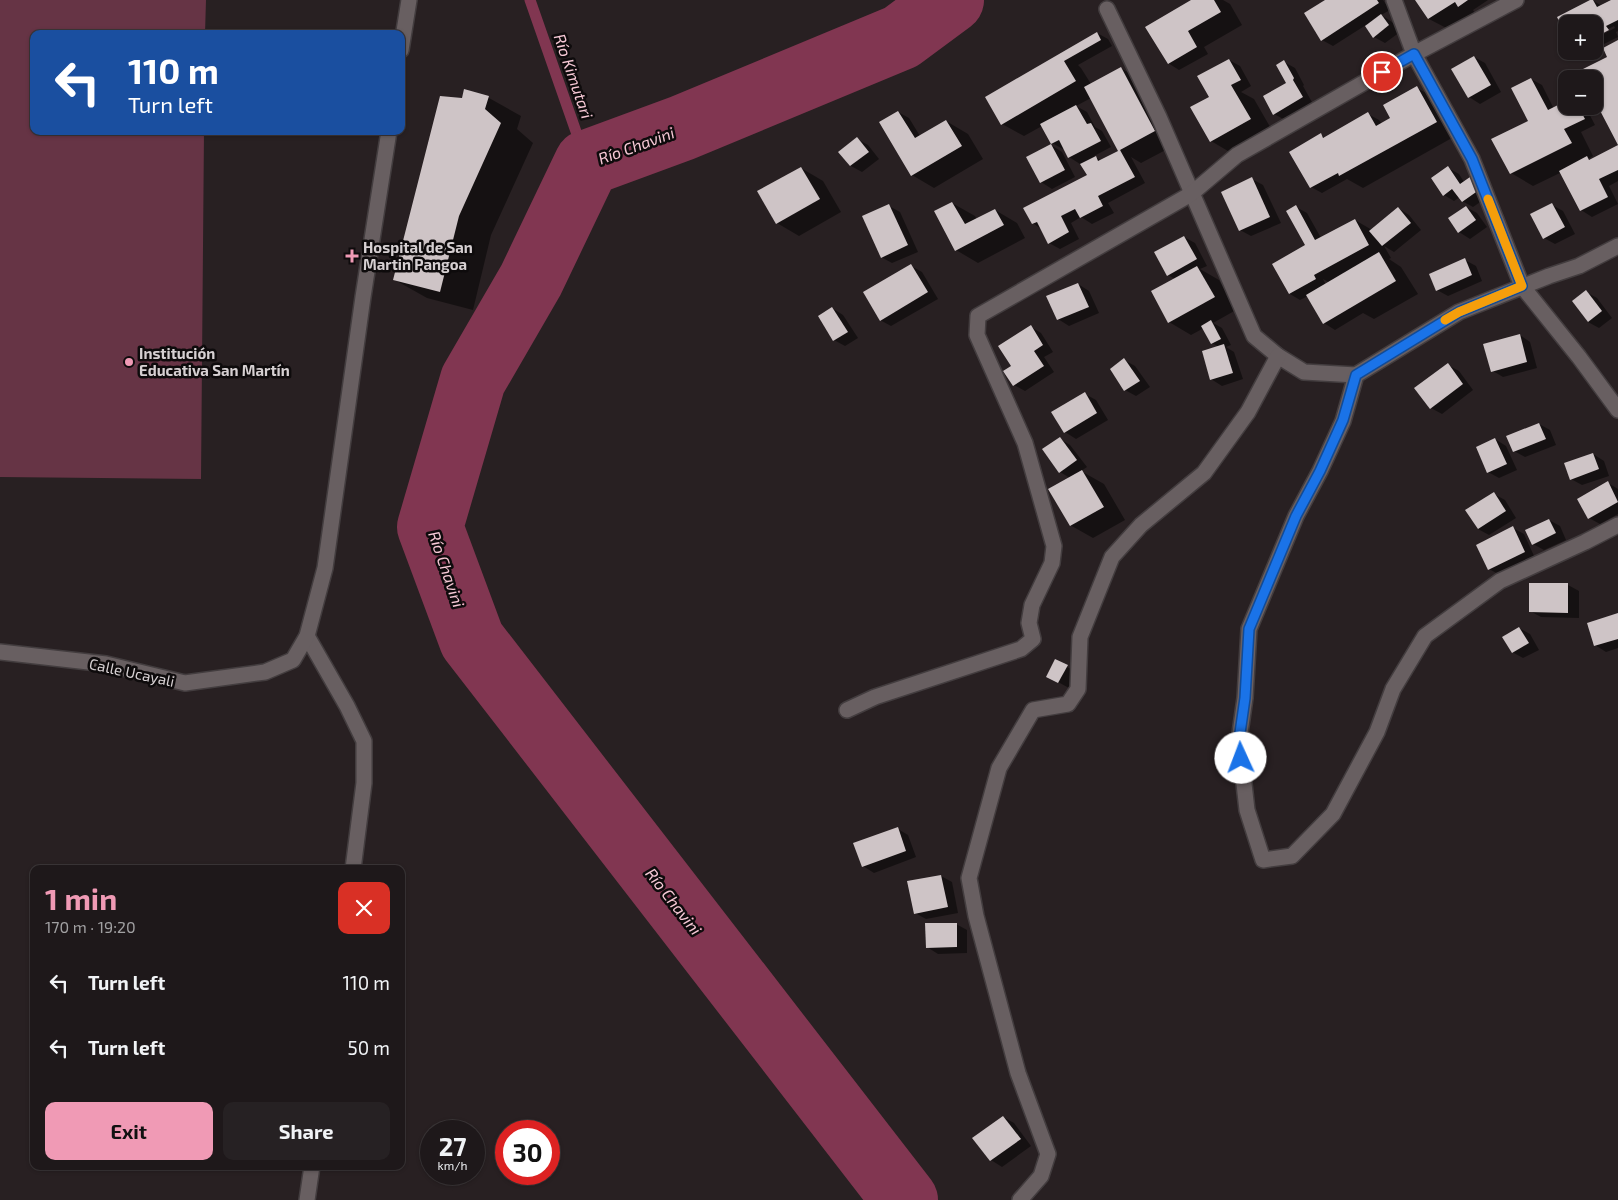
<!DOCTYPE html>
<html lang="en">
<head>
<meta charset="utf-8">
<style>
	:root { --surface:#1e181a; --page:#262123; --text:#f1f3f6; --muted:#a1a0a2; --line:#3c3739; --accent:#f09ab5 }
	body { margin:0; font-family:"Exo 2",sans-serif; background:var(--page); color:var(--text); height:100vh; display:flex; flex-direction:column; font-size:19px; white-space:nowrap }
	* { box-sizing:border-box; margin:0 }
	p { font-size:16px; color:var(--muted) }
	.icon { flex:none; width:28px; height:28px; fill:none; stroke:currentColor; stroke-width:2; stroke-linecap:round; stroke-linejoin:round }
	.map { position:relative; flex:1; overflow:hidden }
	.panel { position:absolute; left:30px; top:865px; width:375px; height:305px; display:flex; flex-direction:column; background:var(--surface); border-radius:10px; box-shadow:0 1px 4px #0004,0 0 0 1px var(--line) }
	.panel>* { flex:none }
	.hud { position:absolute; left:30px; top:30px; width:375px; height:105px; border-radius:10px; box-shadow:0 1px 4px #0004,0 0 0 1px var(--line); background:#1a4fa0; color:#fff; overflow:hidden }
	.buttons { position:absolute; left:1558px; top:15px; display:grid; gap:10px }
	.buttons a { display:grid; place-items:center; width:45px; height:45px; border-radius:10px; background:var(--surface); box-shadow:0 1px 4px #0004,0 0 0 1px var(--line); font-size:25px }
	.speed { position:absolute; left:420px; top:1120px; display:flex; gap:10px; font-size:25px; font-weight:700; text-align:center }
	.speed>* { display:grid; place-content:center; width:65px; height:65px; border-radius:50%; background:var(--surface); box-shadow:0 1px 4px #0004,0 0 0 1px var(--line); line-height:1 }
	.speed small { font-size:12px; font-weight:400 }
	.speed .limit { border:8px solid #d22; background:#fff; color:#111 }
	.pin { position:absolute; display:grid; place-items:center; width:42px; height:42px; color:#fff; margin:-21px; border:2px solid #fff; border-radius:50%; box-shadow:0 1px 5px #0007 }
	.me { position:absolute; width:55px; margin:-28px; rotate:358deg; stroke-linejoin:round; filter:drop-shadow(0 0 4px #0008) }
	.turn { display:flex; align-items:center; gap:18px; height:105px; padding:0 15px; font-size:22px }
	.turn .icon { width:65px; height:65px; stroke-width:2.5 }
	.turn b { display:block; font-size:35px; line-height:42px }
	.round { display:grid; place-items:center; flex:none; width:52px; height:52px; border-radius:10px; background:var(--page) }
	.head { display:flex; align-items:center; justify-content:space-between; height:85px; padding:0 15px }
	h1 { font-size:30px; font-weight:700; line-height:38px; color:var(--accent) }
	.action { display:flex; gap:10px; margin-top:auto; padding:10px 15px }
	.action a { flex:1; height:58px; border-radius:10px; background:var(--accent); color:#111; font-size:20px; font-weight:700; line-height:58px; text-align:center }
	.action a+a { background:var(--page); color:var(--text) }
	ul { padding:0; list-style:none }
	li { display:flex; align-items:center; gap:15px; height:65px; padding:0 15px }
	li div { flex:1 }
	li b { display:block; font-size:19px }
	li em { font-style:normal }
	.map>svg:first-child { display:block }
	.green { fill:#663445 }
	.shadow { fill:#0007; fill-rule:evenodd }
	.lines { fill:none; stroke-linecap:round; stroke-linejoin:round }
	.stream { stroke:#813651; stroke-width:11 }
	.river { stroke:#813651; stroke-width:66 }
	.building { fill:#cec4c6 }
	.street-casing { stroke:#433d3f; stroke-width:18 }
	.secondary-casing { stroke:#433d3f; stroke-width:18 }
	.street { stroke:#685f61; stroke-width:15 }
	.secondary { stroke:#685f61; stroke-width:15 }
	.route-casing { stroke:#114b97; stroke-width:12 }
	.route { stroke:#1a73e8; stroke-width:9 }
	.slow { stroke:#f59e0b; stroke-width:9 }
	.poi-dot { fill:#f09ab5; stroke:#0e0b0c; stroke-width:2 }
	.labels { text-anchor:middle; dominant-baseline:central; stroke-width:5; stroke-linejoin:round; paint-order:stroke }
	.poi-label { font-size:15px; font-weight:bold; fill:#d6d0d2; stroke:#0e0b0c; text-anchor:start }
	.street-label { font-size:15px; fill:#d6d0d2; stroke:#0e0b0c }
	.water-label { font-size:16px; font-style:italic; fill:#f7c9d6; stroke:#0e0b0c }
</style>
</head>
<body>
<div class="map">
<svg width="1618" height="1200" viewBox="0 0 1618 1200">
	<rect width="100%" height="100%" fill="#282022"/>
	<path class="green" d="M0,0H206L205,34H34V131H204L201,479L0,477Z"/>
	<g class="shadow">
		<path d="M1193,0H1223L1230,4L1242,25L1204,47L1208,54L1179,70L1168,63Z"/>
		<path d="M1327,0H1383L1390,10L1381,15L1392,22L1400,32L1385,43L1374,37L1366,25L1333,46L1322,40Z"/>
		<path d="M1417,0H1488L1473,10L1476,15L1452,31L1429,19Z"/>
		<path d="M1592,0L1602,6L1613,0H1618V31L1616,32L1618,37L1594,49V39L1615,28L1614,26L1594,36V24H1566V32L1559,17Z"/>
		<path d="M1097,33L1108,39L1112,46L1078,65L1081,68L1091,84L1121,68L1132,75L1177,144L1141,163L1131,157L1145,183L1108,203L1114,213L1092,224L1081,217L1071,223L1079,239L1060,249L1049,243L1041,229L1033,223L1088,175L1081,163L1080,164L1069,157L1064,148L1063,149L1052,143L1042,126L1024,136L1002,124L986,97ZM1091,98L1121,151L1102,161L1094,156L1111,147L1102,131L1095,127L1087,112L1076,106Z"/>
		<path d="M1474,57L1485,63L1501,92L1480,104L1469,97L1452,70Z"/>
		<path d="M1229,60L1240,66L1251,86L1241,92L1254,99L1273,132L1233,154L1211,141L1210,98Z"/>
		<path d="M1284,62L1295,68L1304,85L1303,86L1313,104L1285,120L1274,114L1288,83Z"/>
		<path d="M1531,79L1542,85L1554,109L1566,102V106H1585L1595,125L1581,132L1593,156L1588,159L1591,160L1618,147V181L1609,186L1618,204L1592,217L1581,210L1562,172L1533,186L1511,173L1530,121Z"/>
		<path d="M1417,88L1428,94L1459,134L1363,188L1347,179L1322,193L1311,187L1321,135L1325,138L1368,114L1379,120L1382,124L1391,117Z"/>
		<path d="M465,90L489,98L521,116L517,129L533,143L491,235L473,310L427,298L395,280L463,100Z"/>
		<path d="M898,112L909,118L920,136L946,121L968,134L983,159L934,188L912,175Z"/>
		<path d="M857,139L868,145L879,159L862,172L851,166L840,152Z"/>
		<path d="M1051,145L1062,152L1075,177L1052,189L1041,182Z"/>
		<path d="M801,168L823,181L841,212L799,236L777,223Z"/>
		<path d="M1448,168L1459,174L1464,182L1470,178L1481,184L1489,196L1473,207L1462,201L1460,197L1454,201L1444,195Z"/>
		<path d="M1252,179L1263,185L1281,223L1251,236L1240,230Z"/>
		<path d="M952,203L975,216L977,220L995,210L1017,223L1025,238L978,263L956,250Z"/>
		<path d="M1552,205L1563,211L1575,234L1555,244L1544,238Z"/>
		<path d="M889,206L900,212L918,252L892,263L881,257Z"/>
		<path d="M1296,207L1307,213L1321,238L1355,220L1372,230L1398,208L1409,215L1421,230L1394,252L1384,246L1391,258L1389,259L1401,267L1418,294L1374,319L1363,313L1335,330L1324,323L1308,296L1300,300L1290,294L1308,246ZM1323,279L1330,283L1326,285Z"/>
		<path d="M1466,207L1477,213L1487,227L1470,239L1459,232Z"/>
		<path d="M1184,237L1195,243L1207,266L1200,269L1219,280L1236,310L1213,323L1222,328L1231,345L1226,347L1234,352L1243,379L1222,386L1211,379L1219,347L1212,343L1204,328L1191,335L1169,322L1175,279L1168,275Z"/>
		<path d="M1465,260L1476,266L1482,281L1448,296L1437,290Z"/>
		<path d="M911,266L922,272L938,299L891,326L880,320Z"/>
		<path d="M1078,284L1089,291L1099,313L1069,326L1058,319Z"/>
		<path d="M1586,292L1597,298L1612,318L1599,328L1588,322Z"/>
		<path d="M832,308L843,315L858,338L845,346L834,340Z"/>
		<path d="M1031,327L1041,333L1053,352L1044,357L1054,372L1025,391L1014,385L1012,366Z"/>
		<path d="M1520,335L1530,342L1537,368L1503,377L1493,371Z"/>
		<path d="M1124,360L1135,366L1150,387L1136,396L1125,390L1111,369Z"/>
		<path d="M1448,365L1459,371L1473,390L1442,414L1431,408Z"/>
		<path d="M1085,394L1096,400L1108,420L1076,439L1065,432Z"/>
		<path d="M1539,424L1550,430L1556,445L1525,457L1514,451Z"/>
		<path d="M1060,439L1070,445L1087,467L1081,471L1104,484L1125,520L1093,538L1070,525V478L1060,472L1044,450Z"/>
		<path d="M1495,439L1506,446L1517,470L1499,478L1488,472Z"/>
		<path d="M1593,454L1604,461L1609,476L1582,485L1571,479Z"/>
		<path d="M1608,483L1618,489V514L1600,524L1589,518Z"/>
		<path d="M1494,494L1505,500L1516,518L1489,535L1478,529Z"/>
		<path d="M1549,520L1560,526L1566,540L1544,550L1533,544Z"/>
		<path d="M1513,528L1524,534L1535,558L1500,575L1489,569Z"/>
		<path d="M1568,585L1579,591V618L1541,617L1530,611Z"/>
		<path d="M1618,614V648L1606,652L1595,645Z"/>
		<path d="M1519,628L1530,634L1539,650L1523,658L1512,652Z"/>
		<path d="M1056,661L1078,673L1069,688L1047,676Z"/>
		<path d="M898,829L908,835L916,857L874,873L863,866Z"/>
		<path d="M941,876L952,882L958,913L926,919L915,913Z"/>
		<path d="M956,924L967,930V953L938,954L927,947Z"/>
		<path d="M1003,1117L1014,1123L1031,1146L1002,1167L991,1160Z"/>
	</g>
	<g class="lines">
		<path class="stream" d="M530,0L587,163"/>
		<path class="river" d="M905,1200L472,640L430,527L473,380L531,280L587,163L682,128L901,37L951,0"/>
	</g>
	<g class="building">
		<path d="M1191,0H1214L1221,12L1188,31L1197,47L1168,64L1145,27Z"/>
		<path d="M1325,0H1377L1379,3L1321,41L1304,13Z"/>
		<path d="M1415,0H1468L1458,7L1455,2L1428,19Z"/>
		<path d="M1590,0H1593L1597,7L1611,0H1618V20L1606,26L1609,30L1594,38V24H1566V35L1557,17Z"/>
		<path d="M1381,14L1389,25L1373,38L1365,26Z"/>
		<path d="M1097,32L1101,40L1064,61L1076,81L1001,125L985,97Z"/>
		<path d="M1618,40V170L1599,179L1608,197L1580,211L1559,171L1587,156L1589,160L1618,145L1594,99V79H1583L1579,71L1607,57L1603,48Z"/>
		<path d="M1474,56L1491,85L1468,98L1451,69Z"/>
		<path d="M1229,59L1241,80L1231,85L1251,119L1210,142L1190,107L1209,97L1197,76Z"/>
		<path d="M1284,60L1294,78L1293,80L1303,97L1273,115L1263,96L1286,83L1276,65Z"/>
		<path d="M1121,67L1155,131L1120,150L1135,177L1098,196L1103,206L1080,218L1075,209L1061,216L1069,232L1048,244L1037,222L1032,224L1023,208L1087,175L1080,164L1096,156L1098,161L1118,151L1084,87Z"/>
		<path d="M1531,78L1548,110L1566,101V106H1578L1585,119L1564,129L1572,143L1510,174L1491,139L1528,121L1511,88Z"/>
		<path d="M1417,86L1437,122L1339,176L1338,173L1310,188L1289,152L1321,133L1323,138L1368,112L1376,126L1390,118L1383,105Z"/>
		<path d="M464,89L489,96L485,109L501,123L459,216L440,292L393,280L440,96L462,98Z"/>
		<path d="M1076,105L1087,124L1091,123L1101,141L1068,158L1059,140L1051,144L1040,124Z"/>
		<path d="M898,111L915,138L946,120L962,146L911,176L879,122Z"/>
		<path d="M857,137L869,152L850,166L838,152Z"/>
		<path d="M1051,144L1065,170L1040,183L1026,157Z"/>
		<path d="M1448,166L1460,184L1470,177L1479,190L1462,202L1452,189L1443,196L1431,178Z"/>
		<path d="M801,167L820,199L776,224L757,191Z"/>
		<path d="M1252,177L1270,217L1239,231L1221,192Z"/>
		<path d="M952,202L965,224L995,209L1004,225L955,251L934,211Z"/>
		<path d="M1552,203L1565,227L1543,239L1530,214Z"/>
		<path d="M889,204L908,245L881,258L862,216Z"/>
		<path d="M1296,205L1315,240L1355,219L1369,245L1314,275L1316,279L1289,294L1272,264L1305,245L1286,211Z"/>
		<path d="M1466,206L1476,220L1458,233L1448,218Z"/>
		<path d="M1398,207L1411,223L1382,246L1369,231Z"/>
		<path d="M1184,236L1197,259L1167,276L1154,252Z"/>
		<path d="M1379,252L1396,281L1323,324L1306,295Z"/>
		<path d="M1465,258L1472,275L1436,291L1429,274Z"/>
		<path d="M911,264L928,292L880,321L863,292Z"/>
		<path d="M1197,266L1215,297L1168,323L1151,291Z"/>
		<path d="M1078,283L1089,307L1057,320L1046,296Z"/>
		<path d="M1586,290L1602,311L1588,322L1572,301Z"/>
		<path d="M832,307L848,332L833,341L818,316Z"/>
		<path d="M1211,320L1221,339L1211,344L1201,326Z"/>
		<path d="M1031,325L1043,345L1034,351L1044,366L1013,386L1003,371L1011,366L998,346Z"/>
		<path d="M1520,334L1527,362L1491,372L1483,344Z"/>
		<path d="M1224,344L1233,373L1210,380L1202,351Z"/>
		<path d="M1124,358L1140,381L1124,391L1110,369Z"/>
		<path d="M1448,363L1463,384L1430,409L1414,388Z"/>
		<path d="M1085,392L1097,413L1064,433L1051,412Z"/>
		<path d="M1539,423L1546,439L1513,452L1506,436Z"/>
		<path d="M1060,437L1077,460L1059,473L1042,449Z"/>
		<path d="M1495,438L1507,464L1487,473L1476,447Z"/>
		<path d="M1593,453L1599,469L1570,480L1564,463Z"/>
		<path d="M1082,470L1104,507L1070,526L1048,489Z"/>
		<path d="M1608,481L1618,502L1588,519L1577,499Z"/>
		<path d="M1494,492L1506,511L1478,529L1465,510Z"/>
		<path d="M1549,519L1556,533L1532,545L1525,530Z"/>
		<path d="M1513,526L1525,552L1488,570L1476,545Z"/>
		<path d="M1529,583H1568V613L1529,612Z"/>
		<path d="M1618,613V639L1594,646L1587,623Z"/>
		<path d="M1519,627L1529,643L1512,653L1502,637Z"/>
		<path d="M1055,659L1068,665L1058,683L1046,677Z"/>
		<path d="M898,827L906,851L862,867L853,843Z"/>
		<path d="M941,875L948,907L914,914L907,881Z"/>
		<path d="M925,923H957V947L926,948Z"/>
		<path d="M1003,1116L1021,1139L990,1161L972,1138Z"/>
	</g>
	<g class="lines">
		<defs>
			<g id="street">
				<path d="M1394,0L1414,54L1472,159L1522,286L1579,357L1618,410"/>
				<path d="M1107,9L1159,117L1254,336L1278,356L1304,372L1356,375"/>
				<path d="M1618,246L1579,266L1549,276L1459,312L1356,375L1343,421L1320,471L1296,516L1249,629L1245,698L1239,740L1247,810L1263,860L1292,856L1333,814L1377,732L1393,689L1425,636L1500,581L1585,542L1618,525"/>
				<path d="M307,636L347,706L364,741V783L353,869"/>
				<path d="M847,710L875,697L1021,649L1033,639L1029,623L1032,605L1052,563L1054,546L1025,443L977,335L978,316L1191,194L1237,155L1414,54L1516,0"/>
				<path d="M307,1200L312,1166"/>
				<path d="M1020,1200L1041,1176L1048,1154L1018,1073L976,916L969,878L999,768L1033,710L1068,704L1078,689L1080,637L1112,557L1141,525L1204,473L1248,412L1278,356"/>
			</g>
			<g id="secondary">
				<path d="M401,50L409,0"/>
				<path d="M0,652L106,664L185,683L265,672L293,660L307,636L325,568L363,297L389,131"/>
			</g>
		</defs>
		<use href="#street" class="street-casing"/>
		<use href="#secondary" class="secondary-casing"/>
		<use href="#street" class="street"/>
		<use href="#secondary" class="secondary"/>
	</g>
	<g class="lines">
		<defs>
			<path id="route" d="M1241,758L1239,740L1245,698L1249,629L1296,516L1320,471L1343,420L1356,375L1459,312L1522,286L1472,159L1414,54L1382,72"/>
		</defs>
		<use href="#route" class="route-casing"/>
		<use href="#route" class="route"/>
		<path class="slow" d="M1445,320L1459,312L1522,286L1488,199"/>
	</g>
	<g class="poi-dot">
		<path d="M349.5 248.5h5v5h5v5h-5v5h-5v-5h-5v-5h5z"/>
		<circle cx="129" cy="362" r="5"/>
	</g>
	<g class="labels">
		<g class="poi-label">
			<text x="363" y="247">Hospital de San<tspan x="363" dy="17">Martin Pangoa</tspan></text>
			<text x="139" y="353">Institución<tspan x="139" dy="17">Educativa San Martín</tspan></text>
		</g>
		<g class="street-label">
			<text transform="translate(132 672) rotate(12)">Calle Ucayali</text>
		</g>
		<g class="water-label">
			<text transform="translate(574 76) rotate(71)">Río Kimutari</text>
			<text transform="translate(636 145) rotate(-20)">Río Chavini</text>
			<text transform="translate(447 569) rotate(71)">Río Chavini</text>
			<text transform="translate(674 901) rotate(52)">Río Chavini</text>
		</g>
	</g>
</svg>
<div class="buttons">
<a>+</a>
<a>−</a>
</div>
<div class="speed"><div>27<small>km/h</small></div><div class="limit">30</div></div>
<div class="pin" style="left:1382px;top:72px;background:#d93025"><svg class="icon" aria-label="arrive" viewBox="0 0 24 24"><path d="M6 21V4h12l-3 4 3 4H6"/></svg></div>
<svg class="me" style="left:1241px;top:758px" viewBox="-20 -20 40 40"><circle r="19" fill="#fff"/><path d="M0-13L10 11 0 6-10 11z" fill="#1a73e8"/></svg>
<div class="hud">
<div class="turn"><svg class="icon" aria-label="left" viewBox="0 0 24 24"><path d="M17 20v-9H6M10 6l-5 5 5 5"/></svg><div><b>110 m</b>Turn left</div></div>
</div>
<section class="panel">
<div class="head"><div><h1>1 min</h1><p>170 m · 19:20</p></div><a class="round" style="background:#d93025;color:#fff"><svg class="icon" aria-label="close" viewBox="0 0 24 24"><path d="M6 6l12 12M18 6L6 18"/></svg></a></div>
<ul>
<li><svg class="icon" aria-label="left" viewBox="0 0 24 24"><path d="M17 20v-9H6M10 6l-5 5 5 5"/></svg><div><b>Turn left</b></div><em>110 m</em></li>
<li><svg class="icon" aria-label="left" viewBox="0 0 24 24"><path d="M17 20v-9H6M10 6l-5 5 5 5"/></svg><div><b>Turn left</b></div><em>50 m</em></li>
</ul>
<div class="action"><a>Exit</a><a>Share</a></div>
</section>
</div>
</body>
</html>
